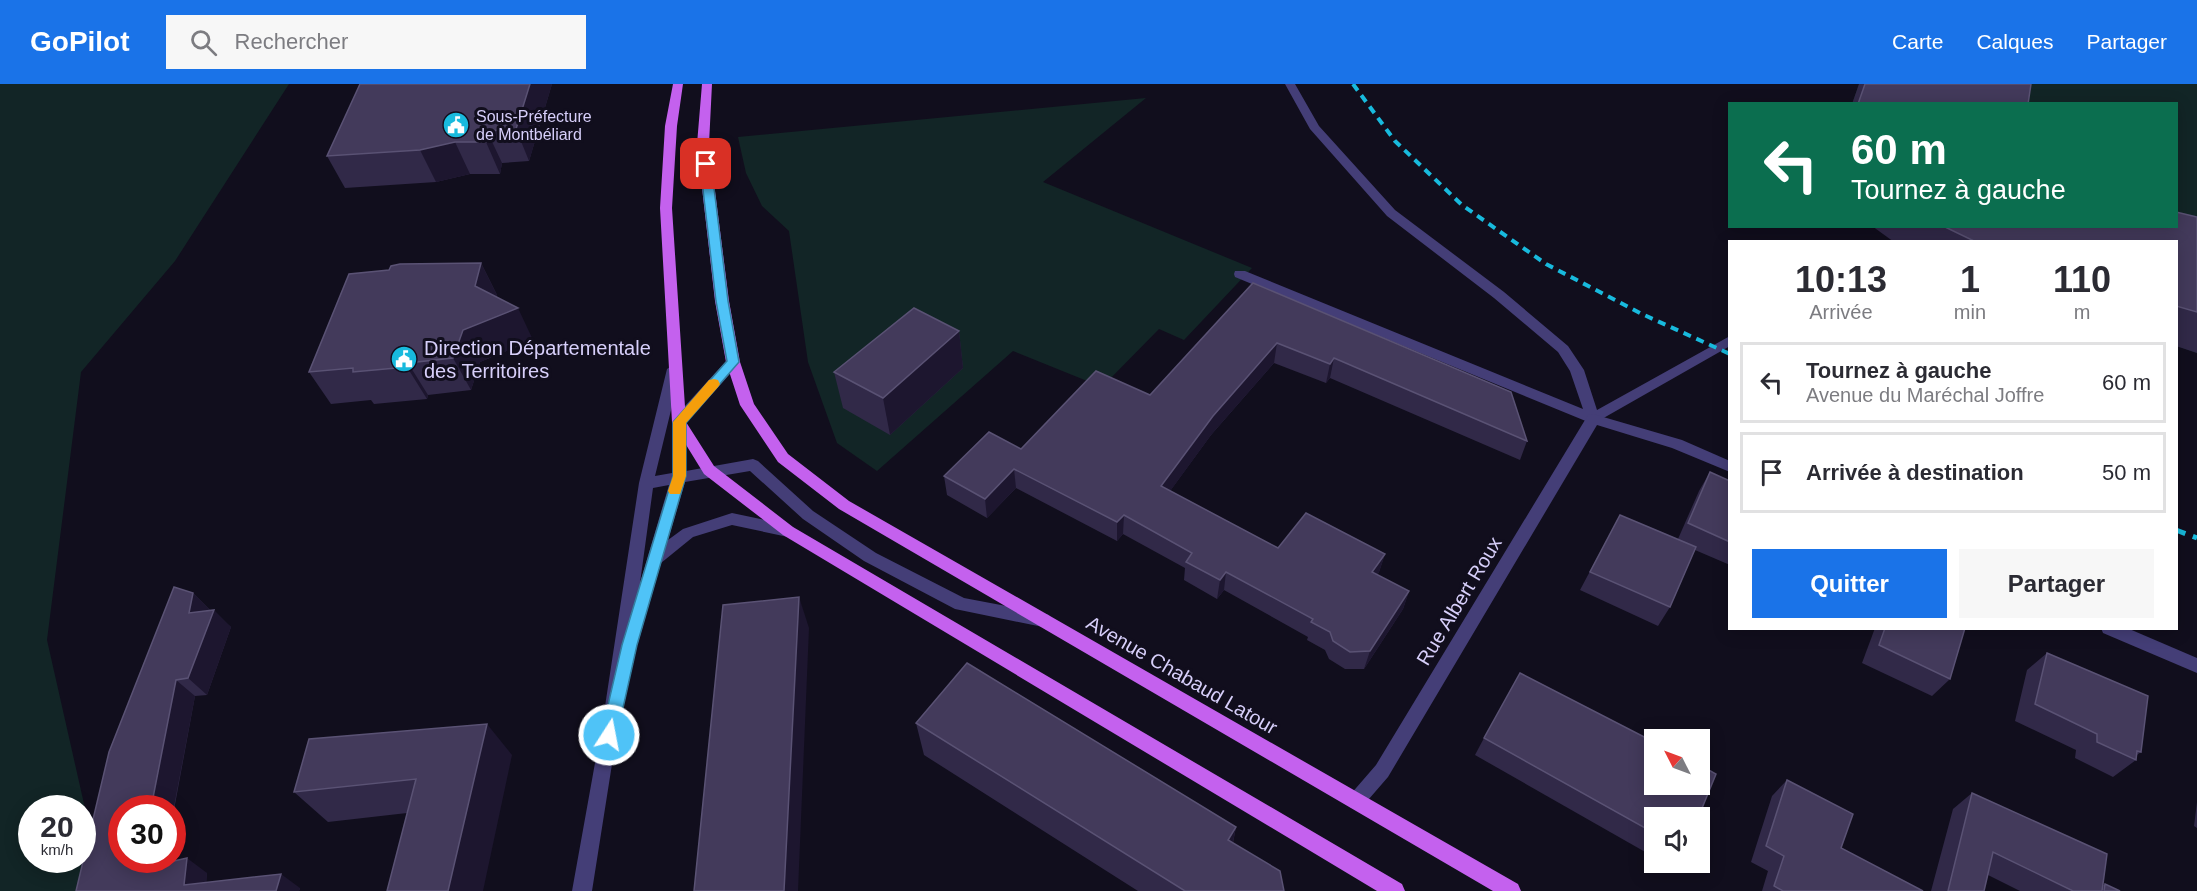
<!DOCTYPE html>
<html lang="fr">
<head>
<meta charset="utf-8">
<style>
	:root { --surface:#fff; --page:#f7f7f7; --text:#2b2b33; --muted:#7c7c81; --line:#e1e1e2; --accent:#1a73e8 }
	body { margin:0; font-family:Helvetica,sans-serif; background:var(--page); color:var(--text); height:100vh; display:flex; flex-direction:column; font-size:22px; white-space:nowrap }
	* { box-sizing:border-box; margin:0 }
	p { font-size:20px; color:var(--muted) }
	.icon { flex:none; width:33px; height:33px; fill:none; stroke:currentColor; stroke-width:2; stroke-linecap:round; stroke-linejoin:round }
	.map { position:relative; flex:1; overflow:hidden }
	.sheet { position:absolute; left:1728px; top:156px; width:450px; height:390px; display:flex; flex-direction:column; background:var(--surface); border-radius:0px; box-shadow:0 3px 15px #0003 }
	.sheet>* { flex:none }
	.banner { position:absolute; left:1728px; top:18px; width:450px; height:126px; border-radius:0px; box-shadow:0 3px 15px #0003; background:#0b6e4f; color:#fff; overflow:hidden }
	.needle { width:39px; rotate:312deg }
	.buttons { position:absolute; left:1644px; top:645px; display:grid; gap:12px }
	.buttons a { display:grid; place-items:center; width:66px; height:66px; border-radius:0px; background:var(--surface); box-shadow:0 3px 15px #0003; font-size:30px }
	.speed { position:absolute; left:18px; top:711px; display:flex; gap:12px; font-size:30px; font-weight:700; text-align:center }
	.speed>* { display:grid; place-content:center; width:78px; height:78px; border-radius:50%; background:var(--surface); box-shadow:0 3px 15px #0003; line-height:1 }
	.speed small { font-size:15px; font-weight:400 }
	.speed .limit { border:9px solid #d22; background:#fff; color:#111 }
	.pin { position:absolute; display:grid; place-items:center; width:51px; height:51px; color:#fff; margin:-26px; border-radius:12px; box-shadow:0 3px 9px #0006 }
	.me { position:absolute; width:66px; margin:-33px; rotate:11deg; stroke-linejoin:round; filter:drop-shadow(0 0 4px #0008) }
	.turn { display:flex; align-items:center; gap:21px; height:126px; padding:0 24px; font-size:27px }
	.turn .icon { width:78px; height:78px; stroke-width:2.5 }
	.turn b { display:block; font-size:42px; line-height:51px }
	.eta { display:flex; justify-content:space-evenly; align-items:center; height:102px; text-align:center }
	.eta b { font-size:36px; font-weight:800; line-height:42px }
	.action { display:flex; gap:12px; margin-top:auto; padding:12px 24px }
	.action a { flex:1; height:69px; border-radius:0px; background:var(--accent); color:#fff; font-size:24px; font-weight:800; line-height:69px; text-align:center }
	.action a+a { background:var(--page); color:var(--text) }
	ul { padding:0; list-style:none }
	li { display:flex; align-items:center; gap:18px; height:81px; margin:0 12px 9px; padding:0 12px; border:3px solid var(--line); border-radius:0px }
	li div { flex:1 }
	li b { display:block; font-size:22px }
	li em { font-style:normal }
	header { display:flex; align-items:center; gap:36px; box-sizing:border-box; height:84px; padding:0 30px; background:var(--accent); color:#fff }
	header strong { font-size:28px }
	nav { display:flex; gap:33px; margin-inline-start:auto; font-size:21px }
	.search { width:420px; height:54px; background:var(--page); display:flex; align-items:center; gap:15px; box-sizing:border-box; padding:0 21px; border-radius:0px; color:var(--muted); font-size:22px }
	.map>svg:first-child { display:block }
	.green { fill:#122526; fill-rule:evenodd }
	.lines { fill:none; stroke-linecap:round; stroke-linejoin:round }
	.lane { fill:#443e77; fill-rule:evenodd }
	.street { fill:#443e77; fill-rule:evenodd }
	.primary { fill:#c461ee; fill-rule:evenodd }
	.rail-far1 { stroke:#18badd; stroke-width:4; stroke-dasharray:8 6; stroke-linecap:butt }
	.rail { stroke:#18badd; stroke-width:5; stroke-dasharray:10 8; stroke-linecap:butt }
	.wall { fill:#312948 }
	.shaded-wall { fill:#1d162f }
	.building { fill:#433a5b; stroke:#5a5274; stroke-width:1.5 }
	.route { fill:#4fc3f7; stroke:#337fa1; stroke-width:1.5 }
	.slow { fill:#f59e0b }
	.labels { text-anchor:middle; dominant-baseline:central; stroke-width:6; stroke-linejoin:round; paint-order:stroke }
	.far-poi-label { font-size:16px; fill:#d7cffa; stroke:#110e1d; text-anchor:start }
	.poi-label { font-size:20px; fill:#d7cffa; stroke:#110e1d; text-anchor:start }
	.street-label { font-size:20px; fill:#d7cffa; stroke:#110e1d }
</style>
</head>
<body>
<header>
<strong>GoPilot</strong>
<div class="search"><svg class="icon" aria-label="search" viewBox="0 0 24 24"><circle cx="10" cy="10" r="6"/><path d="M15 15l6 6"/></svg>Rechercher</div>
<nav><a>Carte</a><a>Calques</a><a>Partager</a></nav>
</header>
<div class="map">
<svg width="2197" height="807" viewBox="0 0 2197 807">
	<rect width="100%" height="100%" fill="#110e1d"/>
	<g class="green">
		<path d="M0,0H289L175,177L81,288L47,556L103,804L102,807H0ZM32,724H82V776H32Z"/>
		<path d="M1859,0H2197V269L2177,262L2176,20H1852Z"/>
		<path d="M1146,14L1043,98L1252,184L1184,256L1159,245L1102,303L1013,267L877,387L837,359L808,278L789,147L762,122L746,89L738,53Z"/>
	</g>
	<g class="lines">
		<path class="lane" d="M1285,0H1295L1319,42L1395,126L1504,208L1568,262L1584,286L1597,326L1730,252V262L1593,340L1235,193L1234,190L1235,187H1245L1583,325L1570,287L1558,268L1494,214L1387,132L1310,45Z"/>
		<g class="street">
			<path d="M733,273L740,278L738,281L686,339V387L753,375L758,377L813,427L876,469L964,514L1043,529L1049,531L1051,536L1049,541L1043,543L955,525L864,477L803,435L750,387L685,398L668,456L683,445L732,429L788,441L793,443L796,447L793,451L788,453L732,441L693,453L661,479L638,559L636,564L630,566L592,807H572L604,629L639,399L667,285L674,280L681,285L655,392L672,389V338L674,334L728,275ZM669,401L640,499L653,404Z"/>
			<path d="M1593,330L1682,356L1730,377V388L1672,364L1597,341L1388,693L1362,723L1356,726L1350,723L1347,717L1350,711L1376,681L1588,331Z"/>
			<path d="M2101,544H2127L2197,574V589L2103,549Z"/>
		</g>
		<g class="primary">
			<path d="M673,0H683L677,42L672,124L686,338L714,382L793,443L1402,800L1405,807H1377L783,451L704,390L672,338L660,124L665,42Z"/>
			<path d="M702,0H712L709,60L729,217L740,278L754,320L788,370L849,417L1518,800L1521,807H1493L839,425L778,378L740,321L726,278L715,217L697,60Z"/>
		</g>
		<path class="rail-far1" d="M1353,0L1395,57L1462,121L1546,180L1642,230L1730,270"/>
		<path class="rail" d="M2176,446L2197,454"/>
	</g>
	<g class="wall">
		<path d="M360,0H552L529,77L502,79L500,90H470L436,98L345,104L327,72Z"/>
		<path d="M1859,0H2031L2028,20H1852Z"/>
		<path d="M2197,133V269L2176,262V158H1894L1872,142H2176Z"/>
		<path d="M481,179L497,211V213L533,256L480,278L471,306L428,311L427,315L374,320L371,316L331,320L309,288Z"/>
		<path d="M1253,199L1527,357L1520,376L1330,294L1326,299L1274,279L1211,351L1170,407L1278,464L1385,470L1379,488L1377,491L1409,507L1403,525L1364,585H1345L1329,575L1325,566L1307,556L1308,553L1224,506L1217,515L1184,496L1185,484L1123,450L1117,457L1016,404L987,434L947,411L944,392L1021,365L1150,311Z"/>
		<path d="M959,247L963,284L890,351L843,324L834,288Z"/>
		<path d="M1710,388L1730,397V481L1695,466L1670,523L1658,542L1580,506L1620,431L1678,455L1699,407Z"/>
		<path d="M193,509L210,526L231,543L207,611L195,612L164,780L207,789L206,798L300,804L299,807H76Z"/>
		<path d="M1875,544H1965L1950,595L1932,612L1862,579Z"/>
		<path d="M2047,569L2141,668L2137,671L2136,676L2113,693L2075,674L2076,666L2015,637L2027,586Z"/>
		<path d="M916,639L1236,743L1233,759L1284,807H1138L924,671Z"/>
		<path d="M1484,654L1654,734V773L1475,671Z"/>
		<path d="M512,671L407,729L328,738L294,708Z"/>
		<path d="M1787,696L1841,764L1923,807H1762L1768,787L1751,778L1772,712Z"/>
		<path d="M1972,709L2103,801L2105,800L2120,807H2020L1988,791L1984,807H1931L1953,725Z"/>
		<path d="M2197,718V744L2194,742Z"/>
		<path d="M1665,778H1674L1671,782Z"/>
	</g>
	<g class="shaded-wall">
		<path d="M530,0H552L529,77L516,45Z"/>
		<path d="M487,47L502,79L500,90L486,58Z"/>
		<path d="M455,58L470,90L436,98L420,66Z"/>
		<path d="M481,179L497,211L492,234L475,202Z"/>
		<path d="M518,224L533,256L480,278L471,306L453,274L463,246Z"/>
		<path d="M959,247L963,284L890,351L883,314Z"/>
		<path d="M1277,259L1274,279L1211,351L1160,421L1161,402L1213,332Z"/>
		<path d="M1334,274L1330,294L1326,299L1330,280Z"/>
		<path d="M408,279L428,311L427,315L407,283Z"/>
		<path d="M1014,385L1016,404L987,434L985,415Z"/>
		<path d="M1124,431L1123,450L1117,457V438Z"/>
		<path d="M1385,470L1379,488L1366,506L1372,488Z"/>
		<path d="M1226,488L1224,506L1217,515L1220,496Z"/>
		<path d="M1409,507L1403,525L1364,585L1370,567Z"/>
		<path d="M193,509L210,526H214L231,543L207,611L188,594L189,529Z"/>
		<path d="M799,513L809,544L798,807H784Z"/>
		<path d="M176,596L195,612L172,733V724H151Z"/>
		<path d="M487,640L512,671L483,807H448Z"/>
		<path d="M1236,743L1230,772L1228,756Z"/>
		<path d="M187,774L207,789L206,807L184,801Z"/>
		<path d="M141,776H165L160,800L139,785Z"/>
		<path d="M281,790L300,804L299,807H276Z"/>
	</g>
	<g class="building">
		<path d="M360,0H530L516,45L487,47L486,58H455L420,66L327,72Z"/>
		<path d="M1865,0H2031L2028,20H1858Z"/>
		<path d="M2176,128L2197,133V228L2176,222V158H1976L1943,142H2176Z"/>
		<path d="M481,179L475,202L518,224L463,246L453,274L408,279L407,283L353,288V284L309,288L349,190L389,186L391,182L400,180Z"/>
		<path d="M1253,199L1511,308L1527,357L1334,274L1330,280L1277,259L1213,332L1161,402L1278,464L1306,429L1385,470L1372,488L1409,507L1370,567L1350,568L1333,557L1330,548L1311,538L1313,535L1226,488L1220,496L1186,478L1192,469L1124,431L1117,438L1014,385L985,415L944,392L989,348L1021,365L1096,287L1150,311Z"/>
		<path d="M914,224L959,247L883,314L834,288Z"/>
		<path d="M1710,388L1730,397V458L1688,439Z"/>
		<path d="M1620,431L1696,463L1670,523L1590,488Z"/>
		<path d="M174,503L193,509L189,529L214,526L188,594L176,596L151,724H122V776H141L139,785L187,774L184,801L281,790L276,807H76L109,668Z"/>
		<path d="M799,513L784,807H694L723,521Z"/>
		<path d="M1885,544H1965L1950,595L1879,561Z"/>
		<path d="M2047,569L2148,612L2141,668L2137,667L2136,676L2097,658V650L2035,620Z"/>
		<path d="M967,579L1236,743L1228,756L1280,787L1284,807H1185L916,639Z"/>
		<path d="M1520,589L1654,658V700H1700V681L1716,690L1698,734H1654V749L1484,654Z"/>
		<path d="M487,640L448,807H387L416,695L294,708L309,655Z"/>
		<path d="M1787,696L1853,730L1841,764L1923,807H1783L1774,802L1784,772L1766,762Z"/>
		<path d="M1972,709L2107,770L2102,807H2073L1993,768L1984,807H1948Z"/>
		<path d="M2105,800L2120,807H2104Z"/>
	</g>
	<path class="route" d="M706,76L711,80L728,217L739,278L686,339V392L637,561L617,651L615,657L609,659L603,657L601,651L622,561L673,392V338L727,277L716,217L700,80Z"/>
	<path class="slow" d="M714,295L718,296L720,300L718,303L686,339V392L680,410H670L668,407L673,392V338L709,296Z"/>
	<defs>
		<symbol id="civic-disc" viewBox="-11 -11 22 22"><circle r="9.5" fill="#18badd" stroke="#110e1d"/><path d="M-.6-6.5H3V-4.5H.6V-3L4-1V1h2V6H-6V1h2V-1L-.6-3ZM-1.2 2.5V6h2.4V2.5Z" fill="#fff"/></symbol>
	</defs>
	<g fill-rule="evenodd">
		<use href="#civic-disc" x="441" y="26" width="30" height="30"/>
		<use href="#civic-disc" x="389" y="260" width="30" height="30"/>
	</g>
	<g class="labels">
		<g class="far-poi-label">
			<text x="476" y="32">Sous-Préfecture<tspan x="476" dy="18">de Montbéliard</tspan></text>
		</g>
		<g class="poi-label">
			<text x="424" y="264">Direction Départementale<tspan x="424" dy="23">des Territoires</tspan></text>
		</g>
		<g class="street-label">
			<text transform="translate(1459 517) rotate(-59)">Rue Albert Roux</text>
			<text transform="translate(1182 591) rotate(30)">Avenue Chabaud Latour</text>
		</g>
	</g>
</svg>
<div class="buttons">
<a><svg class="needle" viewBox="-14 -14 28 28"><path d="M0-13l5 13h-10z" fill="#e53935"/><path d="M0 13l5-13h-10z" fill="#7c7c81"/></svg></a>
<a><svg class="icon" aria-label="sound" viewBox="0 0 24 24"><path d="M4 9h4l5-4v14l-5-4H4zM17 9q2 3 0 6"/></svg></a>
</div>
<div class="speed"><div>20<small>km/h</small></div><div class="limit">30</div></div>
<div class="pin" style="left:706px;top:80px;background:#d93025"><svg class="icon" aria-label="arrive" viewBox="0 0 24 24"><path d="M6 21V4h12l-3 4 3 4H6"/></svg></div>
<svg class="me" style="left:609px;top:651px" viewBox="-20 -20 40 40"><circle r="17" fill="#4fc3f7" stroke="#fff" stroke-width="3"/><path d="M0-11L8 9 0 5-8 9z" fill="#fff"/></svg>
<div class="banner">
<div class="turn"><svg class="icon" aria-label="left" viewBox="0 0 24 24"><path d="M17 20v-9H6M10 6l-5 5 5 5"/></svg><div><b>60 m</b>Tournez à gauche</div></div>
</div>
<section class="sheet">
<div class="eta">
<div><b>10:13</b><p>Arrivée</p></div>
<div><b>1</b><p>min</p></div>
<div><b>110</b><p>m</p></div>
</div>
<ul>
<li><svg class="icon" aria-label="left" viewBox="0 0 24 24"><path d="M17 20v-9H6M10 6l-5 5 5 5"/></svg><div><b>Tournez à gauche</b><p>Avenue du Maréchal Joffre</p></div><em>60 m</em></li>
<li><svg class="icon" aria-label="arrive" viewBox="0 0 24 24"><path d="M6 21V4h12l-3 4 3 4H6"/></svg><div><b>Arrivée à destination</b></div><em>50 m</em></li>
</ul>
<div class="action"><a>Quitter</a><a>Partager</a></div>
</section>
</div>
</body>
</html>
